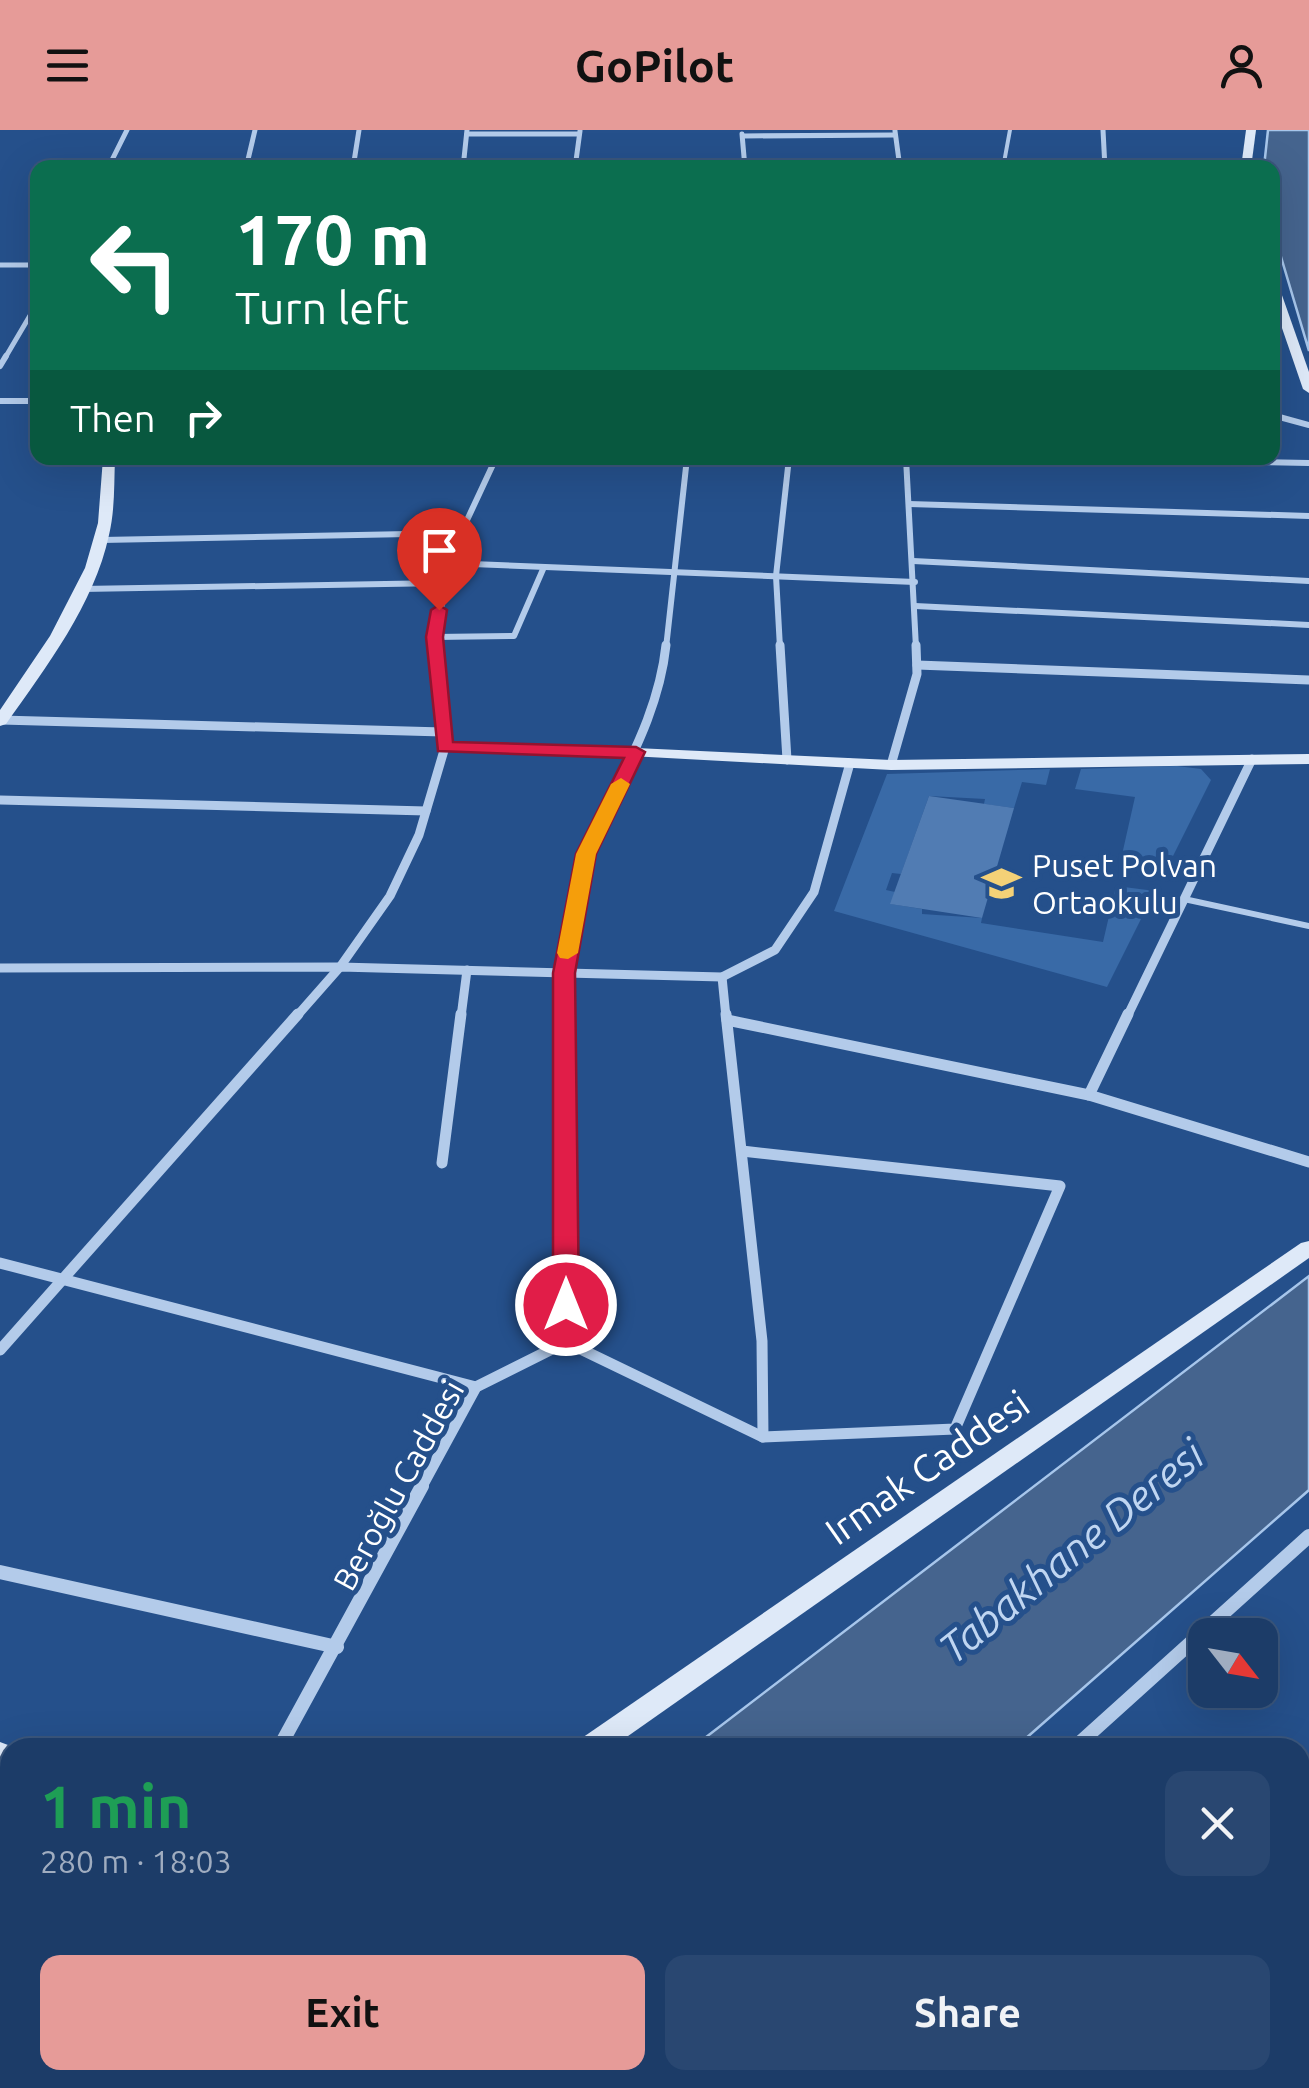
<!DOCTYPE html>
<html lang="en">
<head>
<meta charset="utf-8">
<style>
	:root { --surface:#1c3c68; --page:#294771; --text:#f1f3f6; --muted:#a0adc0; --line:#3a567c; --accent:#e69b98 }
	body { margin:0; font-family:Ubuntu,sans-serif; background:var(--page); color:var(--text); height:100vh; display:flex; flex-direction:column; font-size:38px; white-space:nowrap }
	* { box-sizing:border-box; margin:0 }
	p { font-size:32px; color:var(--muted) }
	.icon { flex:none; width:55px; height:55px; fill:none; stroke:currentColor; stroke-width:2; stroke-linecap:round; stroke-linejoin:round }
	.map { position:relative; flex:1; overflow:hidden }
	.side { position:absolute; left:0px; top:1608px; width:1310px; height:352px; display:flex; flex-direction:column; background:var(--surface); border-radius:30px 30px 0 0; box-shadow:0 10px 40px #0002,0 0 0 2px var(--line) }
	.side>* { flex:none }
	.banner { position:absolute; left:30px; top:30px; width:1250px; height:305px; border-radius:20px; box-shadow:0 10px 40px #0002,0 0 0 2px var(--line); background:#0b6e4f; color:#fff; overflow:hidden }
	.needle { width:65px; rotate:121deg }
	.tools { position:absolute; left:1188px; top:1488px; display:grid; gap:20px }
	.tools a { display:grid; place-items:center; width:90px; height:90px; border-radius:20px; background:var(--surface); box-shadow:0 10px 40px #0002,0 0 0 2px var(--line); font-size:50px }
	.pin { position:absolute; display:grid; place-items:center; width:85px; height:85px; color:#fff; margin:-102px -42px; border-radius:50% 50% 50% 0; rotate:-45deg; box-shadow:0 0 10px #0007 }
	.pin .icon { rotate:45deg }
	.me { position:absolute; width:110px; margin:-55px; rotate:0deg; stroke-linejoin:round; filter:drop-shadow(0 0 8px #0008) }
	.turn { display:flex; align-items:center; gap:35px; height:210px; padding:0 40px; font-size:45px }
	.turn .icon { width:130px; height:130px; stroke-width:2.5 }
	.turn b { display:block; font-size:70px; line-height:85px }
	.then { display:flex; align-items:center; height:95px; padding:0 40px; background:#0003; gap:20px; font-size:38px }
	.round { display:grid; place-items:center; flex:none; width:105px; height:105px; border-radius:20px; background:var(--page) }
	.summary { display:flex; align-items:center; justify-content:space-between; height:170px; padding:0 40px }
	h1 { font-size:60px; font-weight:600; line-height:75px; color:#1e9e55 }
	.primary-button { display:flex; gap:20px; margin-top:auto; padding:20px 40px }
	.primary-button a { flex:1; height:115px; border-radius:20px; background:var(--accent); color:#111; font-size:40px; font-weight:600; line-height:115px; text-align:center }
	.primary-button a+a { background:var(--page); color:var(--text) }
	header { display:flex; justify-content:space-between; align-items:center; height:130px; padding:0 40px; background:var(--accent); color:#111; font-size:45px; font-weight:600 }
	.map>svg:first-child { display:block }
	.green { fill:#396aa7 }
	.water { fill:#45648e; stroke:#a7c6eb; stroke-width:2.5 }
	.building { fill:#517cb3 }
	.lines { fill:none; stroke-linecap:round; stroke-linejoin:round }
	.lane-far1 { stroke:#b3cbea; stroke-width:4 }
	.lane { stroke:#b3cbea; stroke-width:6 }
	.street-far4 { stroke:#b3cbea; stroke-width:5 }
	.street-far3 { stroke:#b3cbea; stroke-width:6 }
	.street-far2 { stroke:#b3cbea; stroke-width:9 }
	.street-far1 { stroke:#b3cbea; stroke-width:11 }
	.street { stroke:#b3cbea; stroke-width:14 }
	.secondary { fill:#dee9f8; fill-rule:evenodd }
	.route { fill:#e11d48; stroke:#92132f; stroke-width:2.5 }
	.slow { fill:#f59e0b }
	.labels { text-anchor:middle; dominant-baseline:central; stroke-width:10; stroke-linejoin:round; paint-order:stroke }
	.poi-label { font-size:32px; fill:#fff; stroke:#25508b; text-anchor:start }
	.street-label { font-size:32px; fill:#fff; stroke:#25508b }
	.near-street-label { font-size:38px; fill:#fff; stroke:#25508b }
	.near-water-label { font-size:42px; font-style:italic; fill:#bfd5f1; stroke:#25508b }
</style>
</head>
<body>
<header><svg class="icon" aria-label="menu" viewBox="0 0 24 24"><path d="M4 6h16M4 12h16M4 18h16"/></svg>GoPilot<svg class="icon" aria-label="person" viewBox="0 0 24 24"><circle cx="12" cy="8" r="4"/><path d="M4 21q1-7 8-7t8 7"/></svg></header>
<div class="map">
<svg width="1309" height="1958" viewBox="0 0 1309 1958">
	<rect width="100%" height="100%" fill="#25508b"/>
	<g class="green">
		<path d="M1177,636L1201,639L1211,650L1164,744L1119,738L1135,667L1075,659L1081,639Z"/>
		<path d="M1050,639L1046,655L1022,652L1014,678L984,674L985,669L929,666L901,744L892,743L886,760L895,762L891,774L922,779V784L982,788L981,793L1103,812L1116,756L1155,761L1107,857L834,781L887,644Z"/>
	</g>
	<g class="water">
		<path d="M1268,0H1309V221L1273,100L1272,38L1264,37Z"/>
		<path d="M1309,1146V1360L1016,1617H693Z"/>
		<path d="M288,1950H642L634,1958H279Z"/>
	</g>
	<path class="building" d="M929,666L1014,678L982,788L890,774Z"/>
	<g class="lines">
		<path class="lane-far1" d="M1003,38L1010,0"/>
		<path class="lane" d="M1184,769L1309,796"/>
		<g class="street-far4">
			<path d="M1103,0L1105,38"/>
			<path d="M895,1L900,38"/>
			<path d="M467,4H579"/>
			<path d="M742,4L745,38"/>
			<path d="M743,6L895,5"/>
			<path d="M108,38L127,0"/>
			<path d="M246,38L255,0"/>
			<path d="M353,38L359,0"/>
			<path d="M463,38L467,0"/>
			<path d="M575,38L580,1"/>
			<path d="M0,135H38"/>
			<path d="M5,228L38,172"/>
		</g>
		<g class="street-far3">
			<path d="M0,236L6,226"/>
			<path d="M0,271H38"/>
			<path d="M1272,285L1309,295"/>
			<path d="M906,328L916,518"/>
			<path d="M1072,328L1309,333"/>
			<path d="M909,374L1309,386"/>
			<path d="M102,410L461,403"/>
			<path d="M913,431L1309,451"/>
			<path d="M447,433L915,452"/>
			<path d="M82,459L444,453"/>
			<path d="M915,476L1309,495"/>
			<path d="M435,507L514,506L544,437"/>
			<path d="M436,518L447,433L496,328"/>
			<path d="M666,518L687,328"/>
			<path d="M780,518L776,446L789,328"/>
		</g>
		<g class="street-far2">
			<path d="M780,515L787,630"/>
			<path d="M917,535L1309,550"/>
			<path d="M1,590L443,602"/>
			<path d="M445,617L636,623"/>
			<path d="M891,635L917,544L916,515"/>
			<path d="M0,670L426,681"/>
			<path d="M0,838L340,837L722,847L775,820L814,762L850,633"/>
			<path d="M722,847L726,887"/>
			<path d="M296,887L340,837L390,766L419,705L445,617L436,515"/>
			<path d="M461,887L467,840"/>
			<path d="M564,887C564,842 571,763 588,721C616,652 658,591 666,515"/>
			<path d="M1127,887L1252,629"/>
		</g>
		<g class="street-far1">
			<path d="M726,884L762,1211L763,1307"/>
			<path d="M727,890L1089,965L1309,1032"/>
			<path d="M1089,965L1128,884"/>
			<path d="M442,1033L461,884"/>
			<path d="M0,1133L476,1257"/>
			<path d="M566,1212L763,1307L955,1299L1060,1056L742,1021"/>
			<path d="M0,1220L298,884"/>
			<path d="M421,1358L476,1257L566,1212L564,884"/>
		</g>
		<g class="street">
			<path d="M0,1442L337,1517"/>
			<path d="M279,1618L422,1356"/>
			<path d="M1074,1618L1309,1406"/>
			<path d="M698,1958L706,1950"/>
		</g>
		<g class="secondary">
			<path d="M1246,0H1256L1251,38H1241Z"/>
			<path d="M1272,148L1277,151L1309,242V263L1303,259L1272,169Z"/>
			<path d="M103,328H115C114,354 115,380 109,405C94,475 46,537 6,594L0,596V580L50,506L85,438L98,393Z"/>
			<path d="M636,618L891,630L1309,624V634L891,640L630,626V620Z"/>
			<path d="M1309,1111V1128L611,1618H576L579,1610L1301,1113Z"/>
			<path d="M0,1612L16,1618H10V1639L0,1636Z"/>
			<path d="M173,1950H208L205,1958H170Z"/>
			<path d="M575,1950H610L613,1958H578Z"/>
		</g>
	</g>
	<path class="route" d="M439,475L447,480L443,507L453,612L636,617L645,622L596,724L575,843L579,1175L566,1184L553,1175V843L576,724L624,628L438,621L426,507L431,480Z"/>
	<path class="slow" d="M621,648L630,654L596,724L578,823L568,829L560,828L557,823L576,724L611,654Z"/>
	<defs>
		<symbol id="school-bare" viewBox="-9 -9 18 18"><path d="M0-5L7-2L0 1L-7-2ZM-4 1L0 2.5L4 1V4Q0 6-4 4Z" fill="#f4d177" stroke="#25508b" stroke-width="2.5" paint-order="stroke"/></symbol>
	</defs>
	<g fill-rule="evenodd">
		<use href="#school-bare" x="974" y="726" width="55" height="55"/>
	</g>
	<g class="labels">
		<g class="poi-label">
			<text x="1032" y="735">Puset Polvan<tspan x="1032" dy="37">Ortaokulu</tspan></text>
		</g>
		<g class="street-label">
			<text transform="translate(398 1355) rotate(-61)">Beroğlu Caddesi</text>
		</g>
		<g class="near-street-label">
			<text transform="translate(927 1337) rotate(-35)">Irmak Caddesi</text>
		</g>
		<g class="near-water-label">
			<text transform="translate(1071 1421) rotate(-39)">Tabakhane Deresi</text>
		</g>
	</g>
</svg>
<div class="tools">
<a><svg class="needle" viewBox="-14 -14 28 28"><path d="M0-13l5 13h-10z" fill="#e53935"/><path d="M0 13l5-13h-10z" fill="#a0adc0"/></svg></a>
</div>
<div class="pin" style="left:439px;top:480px;background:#d93025"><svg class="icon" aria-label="arrive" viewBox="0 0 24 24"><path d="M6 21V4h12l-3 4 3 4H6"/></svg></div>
<svg class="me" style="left:566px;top:1175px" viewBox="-20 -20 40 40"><circle r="17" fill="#e11d48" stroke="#fff" stroke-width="3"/><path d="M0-11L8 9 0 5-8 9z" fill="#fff"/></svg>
<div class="banner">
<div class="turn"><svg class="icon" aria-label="left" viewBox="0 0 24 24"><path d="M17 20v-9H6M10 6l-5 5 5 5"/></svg><div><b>170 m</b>Turn left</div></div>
<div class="then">Then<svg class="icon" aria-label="right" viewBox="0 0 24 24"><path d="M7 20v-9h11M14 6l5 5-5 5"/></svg></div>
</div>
<section class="side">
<div class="summary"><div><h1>1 min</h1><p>280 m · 18:03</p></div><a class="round"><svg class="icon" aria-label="close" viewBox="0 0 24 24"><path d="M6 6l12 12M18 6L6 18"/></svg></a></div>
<div class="primary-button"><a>Exit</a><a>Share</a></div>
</section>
</div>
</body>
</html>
